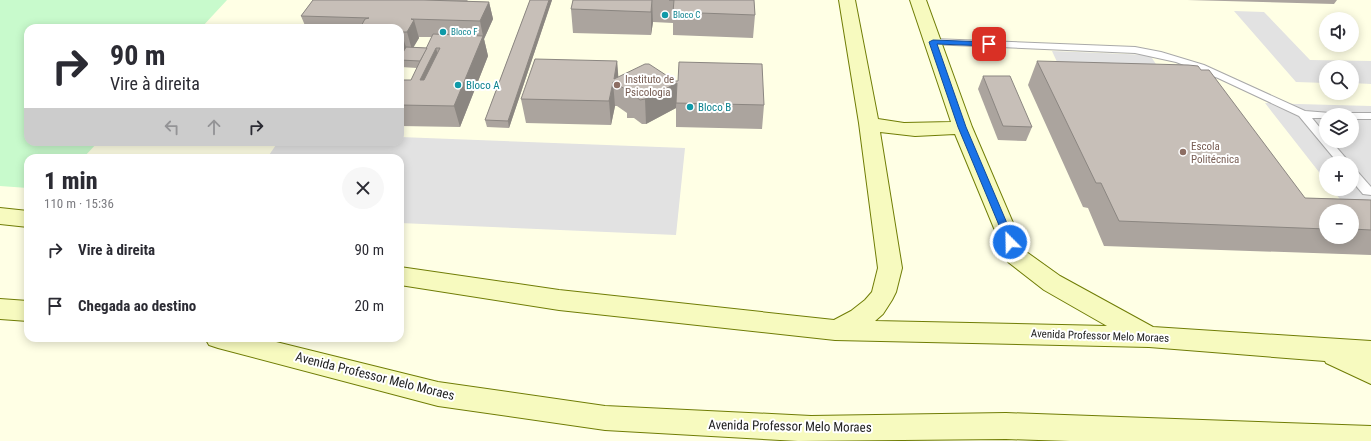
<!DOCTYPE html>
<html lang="pt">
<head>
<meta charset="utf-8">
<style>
	:root { --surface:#fff; --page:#f7f7f7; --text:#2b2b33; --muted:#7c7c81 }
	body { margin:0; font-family:"Roboto Condensed",sans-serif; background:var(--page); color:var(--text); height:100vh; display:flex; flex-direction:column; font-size:15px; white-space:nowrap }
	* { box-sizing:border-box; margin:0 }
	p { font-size:13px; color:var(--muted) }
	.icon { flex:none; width:22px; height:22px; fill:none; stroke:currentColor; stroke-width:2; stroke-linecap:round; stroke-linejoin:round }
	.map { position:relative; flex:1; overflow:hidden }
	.panel { position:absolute; left:24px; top:154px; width:380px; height:188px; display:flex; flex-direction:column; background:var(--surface); border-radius:12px; box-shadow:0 2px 10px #0003 }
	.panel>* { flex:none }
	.banner { position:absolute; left:24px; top:24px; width:380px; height:122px; border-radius:12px; box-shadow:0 2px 10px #0003; background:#fff; color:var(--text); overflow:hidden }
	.buttons { position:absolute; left:1319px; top:12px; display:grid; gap:8px }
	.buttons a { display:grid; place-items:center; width:40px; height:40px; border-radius:50%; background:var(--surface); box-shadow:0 2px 10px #0003; font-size:20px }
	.pin { position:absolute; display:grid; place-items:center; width:34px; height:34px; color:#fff; margin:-17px; border-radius:8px; box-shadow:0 2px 6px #0006 }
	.me { position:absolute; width:44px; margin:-22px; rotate:337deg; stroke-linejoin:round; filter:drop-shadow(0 0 3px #0008) }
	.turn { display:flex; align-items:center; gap:14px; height:84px; padding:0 20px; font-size:18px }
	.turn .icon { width:52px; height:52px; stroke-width:2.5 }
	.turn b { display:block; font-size:28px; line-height:34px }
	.lanes { display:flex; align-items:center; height:38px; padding:0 20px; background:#0003; justify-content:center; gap:20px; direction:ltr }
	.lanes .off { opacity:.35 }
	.round { display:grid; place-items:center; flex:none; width:42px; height:42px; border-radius:21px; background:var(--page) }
	.summary { display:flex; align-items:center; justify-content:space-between; height:68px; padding:0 20px }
	h1 { font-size:24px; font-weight:800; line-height:30px }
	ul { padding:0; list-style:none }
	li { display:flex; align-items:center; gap:12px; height:56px; padding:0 20px }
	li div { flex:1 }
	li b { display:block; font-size:15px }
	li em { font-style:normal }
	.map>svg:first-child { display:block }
	.education { fill:#ffffe5; fill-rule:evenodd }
	.park { fill:#c8facc }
	.parking { fill:#e2e2e2; fill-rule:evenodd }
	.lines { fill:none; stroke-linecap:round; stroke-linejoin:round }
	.lane-casing { stroke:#a9a9a9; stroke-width:2 }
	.secondary-casing { stroke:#707d05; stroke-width:2 }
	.lane { fill:#fff; fill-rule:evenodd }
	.secondary { fill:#f7fabf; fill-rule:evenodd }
	.wall { fill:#aba49e; fill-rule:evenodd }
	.shaded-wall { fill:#8b8681 }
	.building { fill:#c7bfb8; stroke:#8b8681; fill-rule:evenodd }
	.route { fill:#1a73e8; stroke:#114b97 }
	.culture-dot { fill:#0f9aa8; stroke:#fff; stroke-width:1.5 }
	.education-dot { fill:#8d6e63; stroke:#fff; stroke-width:1.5 }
	.labels { text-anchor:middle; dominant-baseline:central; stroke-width:4; stroke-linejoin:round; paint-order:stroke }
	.far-culture-label { font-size:9px; fill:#0d838f; stroke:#fff; text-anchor:start }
	.education-label { font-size:11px; fill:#785e54; stroke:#fff; text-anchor:start }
	.culture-label { font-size:11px; fill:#0d838f; stroke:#fff; text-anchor:start }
	.street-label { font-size:11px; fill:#222; stroke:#fff }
	.near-street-label { font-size:13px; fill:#222; stroke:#fff }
</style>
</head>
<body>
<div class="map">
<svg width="1371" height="441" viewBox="0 0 1371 441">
	<rect width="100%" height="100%" fill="#f2efe9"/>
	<path class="education" d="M0,0H1371V441H0ZM1326,19H1352V45H1326ZM28,28H400V142H28ZM1326,67H1352V93H1326ZM1326,115H1352V141H1326ZM28,158H400V338H28ZM1326,163H1352V189H1326ZM1326,211H1352V237H1326Z"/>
	<path class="park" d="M0,0H227L201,28H28V142H98L83,158H28V188L0,186Z"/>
	<g class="parking">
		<path d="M1234,11L1264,12L1310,60L1371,61V84L1352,83V67H1326V83L1296,82Z"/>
		<path d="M1052,51L1150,55L1165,78L1063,75Z"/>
		<path d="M1265,103L1371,106V207H1346L1332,189H1352V163H1326V181ZM1326,115H1352V141H1326Z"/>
		<path d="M400,137L685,148L676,235L400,223V158H267L278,142H400Z"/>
	</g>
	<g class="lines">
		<defs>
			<g id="lane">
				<path d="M933,39L1135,47L1161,52L1204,65L1305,111L1330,113L1331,115H1326V118H1312L1326,135V141H1331L1350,163H1338L1299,116L1218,78L1176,62L1135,53L930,44L928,42L930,40Z"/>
				<path d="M1352,113H1371V119H1352V115H1347Z"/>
				<path d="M1352,169L1356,170L1371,187V195L1363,194L1352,181Z"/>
			</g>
			<g id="secondary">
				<path d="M839,0H855L878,119L904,123L951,122L910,0H926L972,127L1025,251L1060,276L1153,327L1371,341V384L1326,363L1325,361L1149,347L835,340L559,310L400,285V267L559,290L834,320L851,311L865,300L872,292L878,268L859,123ZM880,132L915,136L955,134L1008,262L1044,290L1107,326L875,321L883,314L892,300L896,292L902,268Z"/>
				<path d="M0,208L28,211V227L0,224Z"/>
				<path d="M0,299L28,301V321L0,319Z"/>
				<path d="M205,338H260L438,382L605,406L811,416L1006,413L1371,426V441H1070L1006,439L798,441L605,430L438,406L218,348L209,345Z"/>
			</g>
		</defs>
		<use href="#lane" class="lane-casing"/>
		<use href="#secondary" class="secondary-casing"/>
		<use href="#lane" class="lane"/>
		<use href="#secondary" class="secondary"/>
	</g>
	<g class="wall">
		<path d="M313,0H468L467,1L489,2L493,19L484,39L488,56L460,127L400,126V80H411L417,68L401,67L400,69V28H306L301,16ZM419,37H432L427,48L413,47L419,38Z"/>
		<path d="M530,0H552L509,128L487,127L485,120Z"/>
		<path d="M573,0H754L755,15L753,38L673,35V23L653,22L651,35L573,33L571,9Z"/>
		<path d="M1187,0H1337L1334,4Z"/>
		<path d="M617,61L618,77L675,81L764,105L762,129L676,127V108L646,124H642L634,118H627V113L617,106H615L611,125L526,123L521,99Z"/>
		<path d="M1037,61L1305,198L1371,200V255L1104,246L1088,208L1083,207L1028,85ZM1326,211H1352V237H1326Z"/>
		<path d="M983,76L1032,127L1026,141L998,140L978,89Z"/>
	</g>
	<g class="shaded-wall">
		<path d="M549,0H552L509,128L508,121Z"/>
		<path d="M652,0L653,22L651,35V12Z"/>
		<path d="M489,2L493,19L484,39L488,56L460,127L454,106L483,36L480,21Z"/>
		<path d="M414,20L419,38L412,50L407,32Z"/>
		<path d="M402,34L408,54L400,60V36Z"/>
		<path d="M436,48L442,69L427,101L420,80Z"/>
		<path d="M617,61L619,84L614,79Z"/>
		<path d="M613,82L615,106L611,125L609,101Z"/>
		<path d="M677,83L676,108L646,124L645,99Z"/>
	</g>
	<g class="building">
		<path d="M313,0H424L489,2L480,21L411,19L414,20L407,32H400V28H360L365,19L369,18L301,16Z"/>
		<path d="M530,0H549L508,121L485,120Z"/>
		<path d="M573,0H652L651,12L571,9Z"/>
		<path d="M669,0H754L755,15L673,12L674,0Z"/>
		<path d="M433,34L483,36L454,106L400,105V80H411ZM436,48H440L424,80H420Z"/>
		<path d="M406,47L427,48L420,61L400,60V58Z"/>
		<path d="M535,59L617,61L614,79L645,64H649L675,81H678L679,62L762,64L764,105L676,103L677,83L645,99L640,100L633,94H626V90L615,82H613L609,101L521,99Z"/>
		<path d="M1037,61L1188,65L1198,66L1201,70H1209L1305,198L1371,200V230L1352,229V211H1326V229L1119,221L1101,183H1096Z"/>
		<path d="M983,76H1010L1032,127L1003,126Z"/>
	</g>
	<path class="route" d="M933,40L989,42L993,44L989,46L937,44L966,127L1015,242L1014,244H1007L1006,242L958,127L929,42Z"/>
	<g class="culture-dot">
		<circle cx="665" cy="15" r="4"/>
		<circle cx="443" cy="32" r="4"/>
		<circle cx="458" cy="85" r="4"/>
		<circle cx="690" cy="107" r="4"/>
	</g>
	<g class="education-dot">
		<circle cx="617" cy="85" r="4"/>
		<circle cx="1183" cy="152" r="4"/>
	</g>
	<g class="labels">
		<g class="far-culture-label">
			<text x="673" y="15">Bloco C</text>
			<text x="451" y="32">Bloco F</text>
		</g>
		<g class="education-label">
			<text x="625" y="79">Instituto de<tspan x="625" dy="13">Psicologia</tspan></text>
			<text x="1191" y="146">Escola<tspan x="1191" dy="13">Politécnica</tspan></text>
		</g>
		<g class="culture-label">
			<text x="466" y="85">Bloco A</text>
			<text x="698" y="107">Bloco B</text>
		</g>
		<g class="street-label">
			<text transform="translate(1100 336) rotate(2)">Avenida Professor Melo Moraes</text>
		</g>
		<g class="near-street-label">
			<text transform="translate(375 376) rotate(14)">Avenida Professor Melo Moraes</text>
			<text transform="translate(790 426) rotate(1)">Avenida Professor Melo Moraes</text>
		</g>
	</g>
</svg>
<div class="buttons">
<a><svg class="icon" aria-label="sound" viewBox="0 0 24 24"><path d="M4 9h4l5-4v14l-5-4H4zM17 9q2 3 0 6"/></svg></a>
<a><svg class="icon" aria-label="search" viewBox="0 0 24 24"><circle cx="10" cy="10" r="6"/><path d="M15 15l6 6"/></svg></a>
<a><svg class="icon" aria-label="layers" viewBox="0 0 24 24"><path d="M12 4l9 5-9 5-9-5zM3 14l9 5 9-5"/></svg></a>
<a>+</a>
<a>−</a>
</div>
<div class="pin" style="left:989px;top:44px;background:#d93025"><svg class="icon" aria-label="arrive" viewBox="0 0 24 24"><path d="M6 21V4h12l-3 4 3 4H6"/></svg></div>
<svg class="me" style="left:1010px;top:242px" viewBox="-20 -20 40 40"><circle r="17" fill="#1a73e8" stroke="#fff" stroke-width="3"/><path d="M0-11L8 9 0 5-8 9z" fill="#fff"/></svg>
<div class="banner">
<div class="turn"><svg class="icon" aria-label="right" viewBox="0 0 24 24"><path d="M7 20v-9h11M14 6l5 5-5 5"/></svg><div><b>90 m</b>Vire à direita</div></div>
<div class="lanes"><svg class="icon off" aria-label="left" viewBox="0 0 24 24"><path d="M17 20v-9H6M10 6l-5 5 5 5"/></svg><svg class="icon off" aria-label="ahead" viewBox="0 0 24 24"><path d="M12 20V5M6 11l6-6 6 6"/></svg><svg class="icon" aria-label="right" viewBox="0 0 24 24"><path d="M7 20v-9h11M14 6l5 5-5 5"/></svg></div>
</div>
<section class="panel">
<div class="summary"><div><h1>1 min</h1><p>110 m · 15:36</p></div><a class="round"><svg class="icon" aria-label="close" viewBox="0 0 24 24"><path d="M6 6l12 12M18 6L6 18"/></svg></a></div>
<ul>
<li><svg class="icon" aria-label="right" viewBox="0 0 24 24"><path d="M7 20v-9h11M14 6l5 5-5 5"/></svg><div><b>Vire à direita</b></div><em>90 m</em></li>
<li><svg class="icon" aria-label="arrive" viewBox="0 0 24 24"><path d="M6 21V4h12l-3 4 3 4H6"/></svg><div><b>Chegada ao destino</b></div><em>20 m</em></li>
</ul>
</section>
</div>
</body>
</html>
